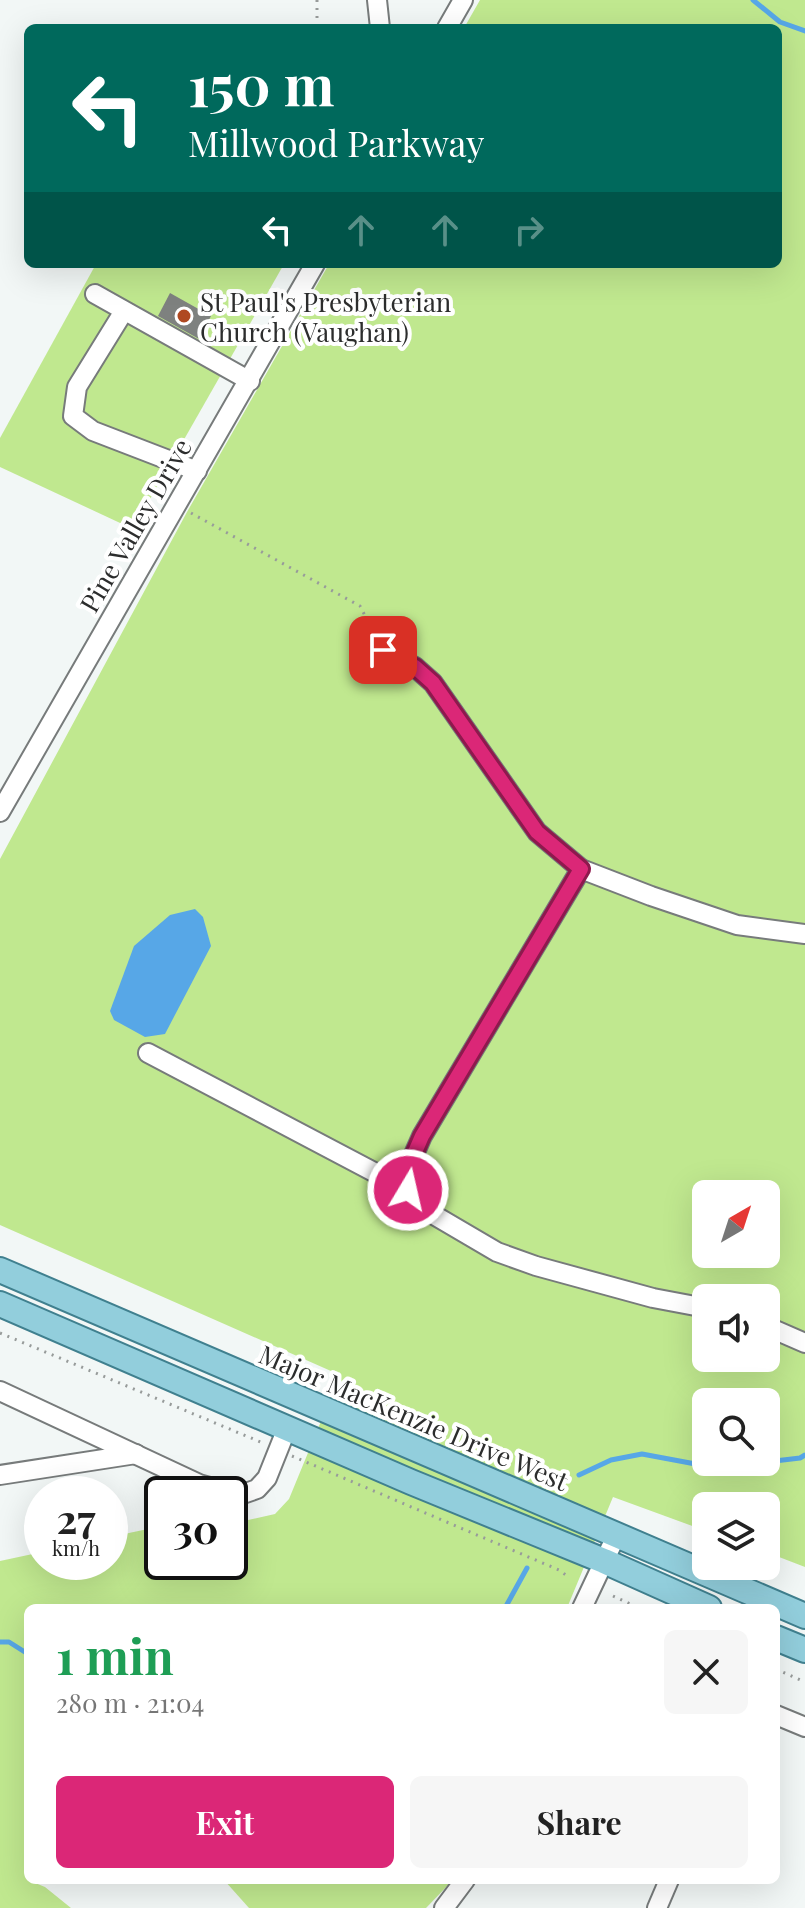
<!DOCTYPE html>
<html lang="en">
<head>
<meta charset="utf-8">
<style>
	:root { --surface:#fff; --page:#f6f6f6; --text:#222; --muted:#767676; --accent:#db2777 }
	body { margin:0; font-family:"Playfair Display",serif; background:var(--page); color:var(--text); height:100vh; display:flex; flex-direction:column; font-size:30px; white-space:nowrap }
	* { box-sizing:border-box; margin:0 }
	p { font-size:26px; color:var(--muted) }
	.icon { flex:none; width:44px; height:44px; fill:none; stroke:currentColor; stroke-width:2; stroke-linecap:round; stroke-linejoin:round }
	.map { position:relative; flex:1; overflow:hidden }
	.details { position:absolute; left:24px; top:1604px; width:756px; height:280px; display:flex; flex-direction:column; background:var(--surface); border-radius:12px; box-shadow:0 8px 32px #0002 }
	.details>* { flex:none }
	.guide { position:absolute; left:24px; top:24px; width:758px; height:244px; border-radius:12px; box-shadow:0 8px 32px #0002; background:#00695c; color:#fff; overflow:hidden }
	.needle { width:52px; rotate:39deg }
	.buttons { position:absolute; left:692px; top:1180px; display:grid; gap:16px }
	.buttons a { display:grid; place-items:center; width:88px; height:88px; border-radius:12px; background:var(--surface); box-shadow:0 8px 32px #0002; font-size:40px }
	.speed { position:absolute; left:24px; top:1476px; display:flex; gap:16px; font-size:40px; font-weight:700; text-align:center }
	.speed>* { display:grid; place-content:center; width:104px; height:104px; border-radius:50%; background:var(--surface); box-shadow:0 8px 32px #0002; line-height:1 }
	.speed small { font-size:20px; font-weight:400 }
	.speed .limit { border:4px solid #111; border-radius:12px; background:#fff; color:#111 }
	.pin { position:absolute; display:grid; place-items:center; width:68px; height:68px; color:#fff; margin:-34px; border-radius:16px; box-shadow:0 4px 12px #0006 }
	.me { position:absolute; width:88px; margin:-44px; rotate:9deg; stroke-linejoin:round; filter:drop-shadow(0 0 6px #0008) }
	.turn { display:flex; align-items:center; gap:28px; height:168px; padding:0 32px; font-size:36px }
	.turn .icon { width:104px; height:104px; stroke-width:2.5 }
	.turn b { display:block; font-size:56px; line-height:68px }
	.lanes { display:flex; align-items:center; height:76px; padding:0 32px; background:#0003; justify-content:center; gap:40px; direction:ltr }
	.lanes .off { opacity:.35 }
	.round { display:grid; place-items:center; flex:none; width:84px; height:84px; border-radius:12px; background:var(--page) }
	.summary { display:flex; align-items:center; justify-content:space-between; height:136px; padding:0 32px }
	h1 { font-size:48px; font-weight:700; line-height:60px; color:#1e9e55 }
	.action { display:flex; gap:16px; margin-top:auto; padding:16px 32px }
	.action a { flex:1; height:92px; border-radius:12px; background:var(--accent); color:#fff; font-size:32px; font-weight:700; line-height:92px; text-align:center }
	.action a+a { background:var(--page); color:var(--text) }
	.map>svg:first-child { display:block }
	.green { fill:#c0e88f; fill-rule:evenodd }
	.water { fill:#57a7e7 }
	.lines { fill:none; stroke-linecap:round; stroke-linejoin:round }
	.stream { stroke:#57a7e7; stroke-width:5 }
	.building { fill:#7e817f }
	.minor-casing { stroke:#777b7b; stroke-width:22 }
	.major-casing { stroke:#40808f; stroke-width:28 }
	.path { stroke:#979b9a; stroke-width:3; stroke-dasharray:2 6; stroke-linecap:butt }
	.minor { stroke:#fff; stroke-width:18 }
	.major { stroke:#92cedc; stroke-width:24 }
	.route-casing { stroke:#8e194d; stroke-width:20 }
	.route { stroke:#db2777; stroke-width:14 }
	.poi-dot { fill:#af4921; stroke:#fff; stroke-width:3 }
	.labels { text-anchor:middle; dominant-baseline:central; stroke-width:8; stroke-linejoin:round; paint-order:stroke }
	.poi-label { font-size:26px; fill:#2c2d2d; stroke:#fff; text-anchor:start }
	.street-label { font-size:26px; fill:#2c2d2d; stroke:#fff }
</style>
</head>
<body>
<div class="map">
<svg width="805" height="1908" viewBox="0 0 805 1908">
	<rect width="100%" height="100%" fill="#f2f7f6"/>
	<g class="green">
		<path d="M480,0H805V1567L766,1552V1506H706V1531L613,1497L567,1608H28V1880L45,1887L71,1908H0V1561L42,1552V1562H110V1537L162,1526V1562H230V1524L275,1514L289,1499L340,1375L0,1225V859L187,512L329,264H778V28H464ZM706,1194H766V1254H706ZM706,1298H766V1358H706ZM706,1402H766V1462H706Z"/>
		<path d="M96,264H284L133,529L0,467V438Z"/>
		<path d="M224,1880H453L426,1908H249Z"/>
	</g>
	<path class="water" d="M195,909L203,917L211,946L165,1034L145,1037L114,1020L110,1011L134,946L170,915Z"/>
	<g class="lines">
		<g class="stream">
			<path d="M753,0L780,22L805,31"/>
			<path d="M579,1475L611,1460L642,1454L717,1468L800,1458L805,1455"/>
			<path d="M505,1608L527,1568"/>
			<path d="M0,1642H9L28,1654"/>
		</g>
	</g>
	<path class="building" d="M170,293L211,316L199,339L158,316Z"/>
	<g class="lines">
		<defs>
			<g id="minor">
				<path d="M377,0L380,28"/>
				<path d="M447,28L463,0"/>
				<path d="M95,294L250,381"/>
				<path d="M124,311L77,387L73,416L93,431L197,471"/>
				<path d="M383,650L415,667L433,683L537,832L581,869L651,896L737,925L805,934"/>
				<path d="M0,812L315,264"/>
				<path d="M581,869L422,1136L405,1175L408,1190L422,1208L497,1252L536,1266L653,1298L706,1308"/>
				<path d="M148,1053L408,1190"/>
				<path d="M766,1326L805,1343"/>
				<path d="M0,1391L199,1484L240,1495L257,1489L267,1478L287,1428"/>
				<path d="M0,1475L136,1454"/>
				<path d="M582,1608L617,1534"/>
				<path d="M776,1715L805,1727"/>
				<path d="M444,1908L465,1880"/>
				<path d="M657,1908L669,1880"/>
			</g>
			<g id="major">
				<path d="M0,1270L805,1616"/>
				<path d="M0,1304L411,1482L604,1561L709,1608"/>
				<path d="M776,1638L805,1650"/>
			</g>
		</defs>
		<use href="#minor" class="minor-casing"/>
		<use href="#major" class="major-casing"/>
		<g class="path">
			<path d="M317,0V28"/>
			<path d="M191,513L360,606L376,637"/>
			<path d="M0,1333L263,1443"/>
			<path d="M292,1456L559,1570L570,1578"/>
			<path d="M613,1596L639,1608"/>
			<path d="M776,1669L805,1682"/>
		</g>
		<use href="#minor" class="minor"/>
		<use href="#major" class="major"/>
	</g>
	<g class="lines">
		<defs>
			<path id="route" d="M383,650L415,667L433,683L537,832L581,869L422,1136L405,1175L408,1190"/>
		</defs>
		<use href="#route" class="route-casing"/>
		<use href="#route" class="route"/>
	</g>
	<circle class="poi-dot" cx="184" cy="316" r="8"/>
	<g class="labels">
		<g class="poi-label">
			<text x="200" y="301">St Paul's Presbyterian<tspan x="200" dy="30">Church (Vaughan)</tspan></text>
		</g>
		<g class="street-label">
			<text transform="translate(135 525) rotate(-60)">Pine Valley Drive</text>
			<text transform="translate(414 1417) rotate(23)">Major MacKenzie Drive West</text>
		</g>
	</g>
</svg>
<div class="buttons">
<a><svg class="needle" viewBox="-14 -14 28 28"><path d="M0-13l5 13h-10z" fill="#e53935"/><path d="M0 13l5-13h-10z" fill="#767676"/></svg></a>
<a><svg class="icon" aria-label="sound" viewBox="0 0 24 24"><path d="M4 9h4l5-4v14l-5-4H4zM17 9q2 3 0 6"/></svg></a>
<a><svg class="icon" aria-label="search" viewBox="0 0 24 24"><circle cx="10" cy="10" r="6"/><path d="M15 15l6 6"/></svg></a>
<a><svg class="icon" aria-label="layers" viewBox="0 0 24 24"><path d="M12 4l9 5-9 5-9-5zM3 14l9 5 9-5"/></svg></a>
</div>
<div class="speed"><div>27<small>km/h</small></div><div class="limit">30</div></div>
<div class="pin" style="left:383px;top:650px;background:#d93025"><svg class="icon" aria-label="arrive" viewBox="0 0 24 24"><path d="M6 21V4h12l-3 4 3 4H6"/></svg></div>
<svg class="me" style="left:408px;top:1190px" viewBox="-20 -20 40 40"><circle r="17" fill="#db2777" stroke="#fff" stroke-width="3"/><path d="M0-11L8 9 0 5-8 9z" fill="#fff"/></svg>
<div class="guide">
<div class="turn"><svg class="icon" aria-label="left" viewBox="0 0 24 24"><path d="M17 20v-9H6M10 6l-5 5 5 5"/></svg><div><b>150 m</b>Millwood Parkway</div></div>
<div class="lanes"><svg class="icon" aria-label="left" viewBox="0 0 24 24"><path d="M17 20v-9H6M10 6l-5 5 5 5"/></svg><svg class="icon off" aria-label="ahead" viewBox="0 0 24 24"><path d="M12 20V5M6 11l6-6 6 6"/></svg><svg class="icon off" aria-label="ahead" viewBox="0 0 24 24"><path d="M12 20V5M6 11l6-6 6 6"/></svg><svg class="icon off" aria-label="right" viewBox="0 0 24 24"><path d="M7 20v-9h11M14 6l5 5-5 5"/></svg></div>
</div>
<section class="details">
<div class="summary"><div><h1>1 min</h1><p>280 m · 21:04</p></div><a class="round"><svg class="icon" aria-label="close" viewBox="0 0 24 24"><path d="M6 6l12 12M18 6L6 18"/></svg></a></div>
<div class="action"><a>Exit</a><a>Share</a></div>
</section>
</div>
</body>
</html>
